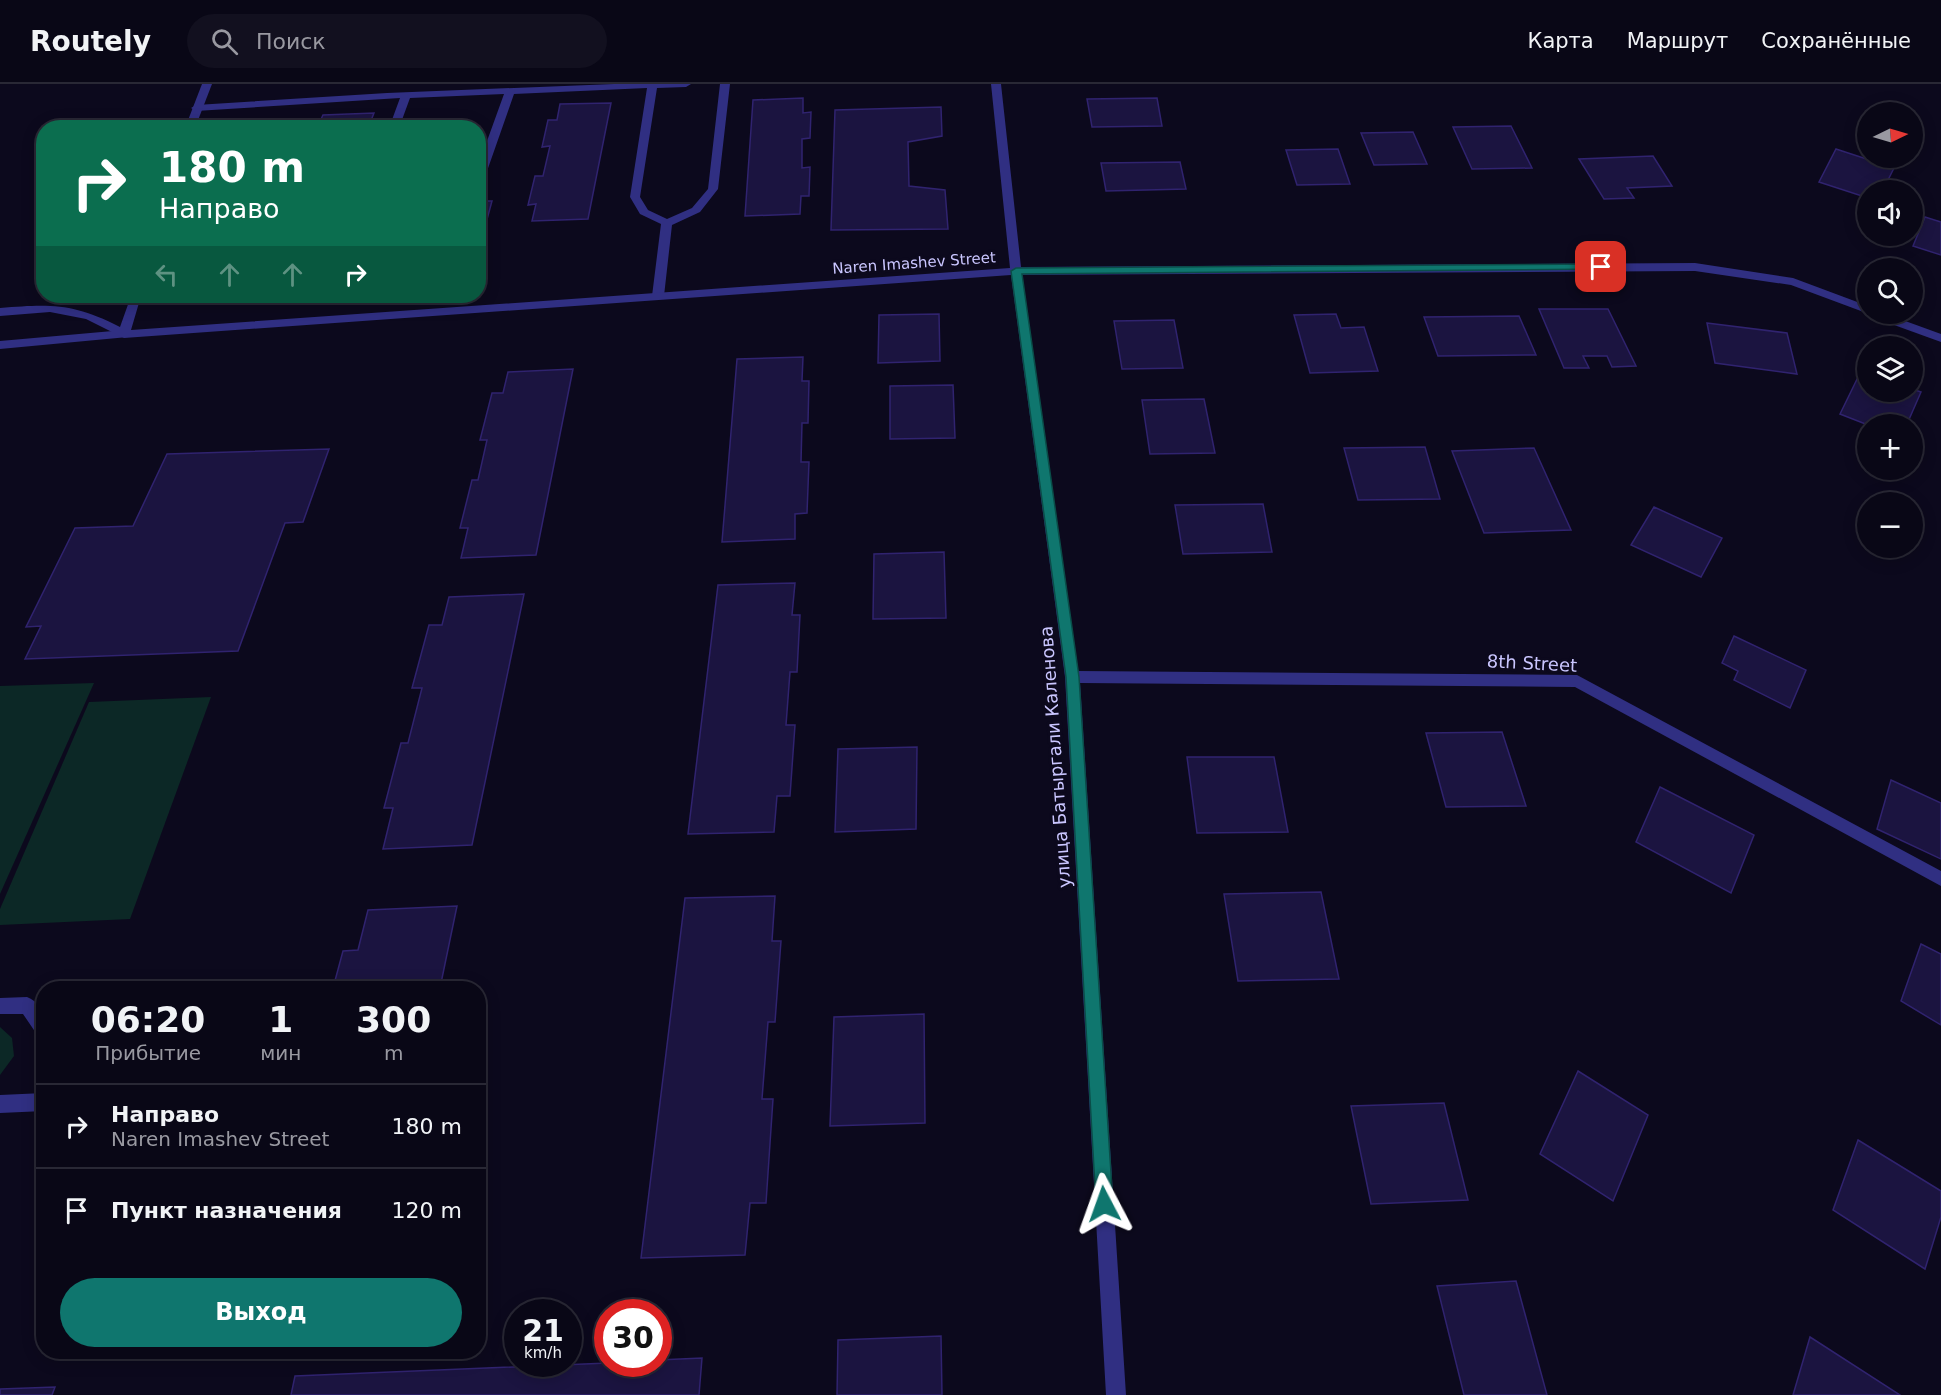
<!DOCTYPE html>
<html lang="ru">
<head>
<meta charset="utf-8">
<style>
	:root { --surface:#090716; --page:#12101f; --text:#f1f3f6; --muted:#9999a1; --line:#292835; --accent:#0f766e }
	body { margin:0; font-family:"DejaVu Sans",sans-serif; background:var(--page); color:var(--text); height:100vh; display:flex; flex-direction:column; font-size:22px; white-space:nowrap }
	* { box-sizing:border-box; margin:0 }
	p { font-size:20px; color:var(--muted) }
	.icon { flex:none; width:33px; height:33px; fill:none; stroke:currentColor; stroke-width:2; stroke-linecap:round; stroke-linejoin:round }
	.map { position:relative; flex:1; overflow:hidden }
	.sheet { position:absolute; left:36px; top:897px; width:450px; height:378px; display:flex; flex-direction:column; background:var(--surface); border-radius:24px; box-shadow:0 3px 15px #0003,0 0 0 2px var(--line) }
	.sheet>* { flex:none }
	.guide { position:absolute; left:36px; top:36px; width:450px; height:183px; border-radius:24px; box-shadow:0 3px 15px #0003,0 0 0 2px var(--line); background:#0b6e4f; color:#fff; overflow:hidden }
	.needle { width:39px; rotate:85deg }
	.controls { position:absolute; left:1857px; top:18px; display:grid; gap:12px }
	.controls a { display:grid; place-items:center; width:66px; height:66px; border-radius:50%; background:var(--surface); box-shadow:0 3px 15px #0003,0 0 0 2px var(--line); font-size:30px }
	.speed { position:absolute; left:504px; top:1215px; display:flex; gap:12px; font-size:30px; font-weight:700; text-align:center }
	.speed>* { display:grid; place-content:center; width:78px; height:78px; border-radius:50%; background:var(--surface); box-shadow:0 3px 15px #0003,0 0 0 2px var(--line); line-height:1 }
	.speed small { font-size:15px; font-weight:400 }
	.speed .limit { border:9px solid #d22; background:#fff; color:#111 }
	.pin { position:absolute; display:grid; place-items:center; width:51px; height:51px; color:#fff; margin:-26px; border-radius:12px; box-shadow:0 3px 9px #0006 }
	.me { position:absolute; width:66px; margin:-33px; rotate:356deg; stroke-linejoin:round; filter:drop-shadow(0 0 4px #0008) }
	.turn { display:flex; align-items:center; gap:21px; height:126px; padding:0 24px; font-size:27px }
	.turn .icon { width:78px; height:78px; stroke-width:2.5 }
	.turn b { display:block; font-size:42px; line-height:51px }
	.lanes { display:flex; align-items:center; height:57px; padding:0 24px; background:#0003; justify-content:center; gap:30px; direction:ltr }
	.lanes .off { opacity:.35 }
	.eta { display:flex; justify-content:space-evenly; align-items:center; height:102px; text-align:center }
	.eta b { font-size:36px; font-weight:600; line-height:42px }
	.action { display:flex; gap:12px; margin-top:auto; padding:12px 24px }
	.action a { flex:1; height:69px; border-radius:36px; background:var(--accent); color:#fff; font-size:24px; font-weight:600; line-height:69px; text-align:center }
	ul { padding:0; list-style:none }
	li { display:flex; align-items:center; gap:18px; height:84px; padding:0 24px; border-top:2px solid var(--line) }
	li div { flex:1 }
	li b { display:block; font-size:22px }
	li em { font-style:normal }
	header { display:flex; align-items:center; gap:36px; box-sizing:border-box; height:84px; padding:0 30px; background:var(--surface); border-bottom:2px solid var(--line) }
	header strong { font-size:28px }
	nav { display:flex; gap:33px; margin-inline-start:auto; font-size:21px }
	.search { width:420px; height:54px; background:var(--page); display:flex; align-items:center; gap:15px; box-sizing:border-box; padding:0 21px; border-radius:33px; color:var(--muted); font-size:22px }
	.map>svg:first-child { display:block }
	.green { fill:#0c2826 }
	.building { fill:#1b1440; stroke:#30236f; stroke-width:1.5 }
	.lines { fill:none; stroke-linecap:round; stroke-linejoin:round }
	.lane { fill:#302f82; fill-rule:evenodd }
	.street { fill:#302f82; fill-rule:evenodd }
	.route { fill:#0f766e; stroke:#0a4d48; stroke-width:1.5 }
	.labels { text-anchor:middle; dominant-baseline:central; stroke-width:6; stroke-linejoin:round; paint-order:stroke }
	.far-street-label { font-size:15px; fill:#cac6ff; stroke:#0c091d }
	.street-label { font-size:18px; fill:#cac6ff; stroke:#0c091d }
</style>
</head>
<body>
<header>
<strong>Routely</strong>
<div class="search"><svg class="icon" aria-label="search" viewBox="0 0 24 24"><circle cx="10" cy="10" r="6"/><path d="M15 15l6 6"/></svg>Поиск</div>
<nav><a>Карта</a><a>Маршрут</a><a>Сохранённые</a></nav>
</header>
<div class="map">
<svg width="1941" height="1311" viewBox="0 0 1941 1311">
	<rect width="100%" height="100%" fill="#0c091d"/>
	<g class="green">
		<path d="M94,599L0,810V602Z"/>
		<path d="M211,613L130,835L0,841V825L89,618Z"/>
		<path d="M0,943L12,954L14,972L0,991Z"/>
	</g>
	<g class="building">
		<path d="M803,14V29L811,28L810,54L802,55V84L810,83L809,112H801L800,130L745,132L753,16Z"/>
		<path d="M1157,14L1162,42L1092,43L1087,15Z"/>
		<path d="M611,19L588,135L532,137L536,120L528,121L535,92H543L550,62L542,63L548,36H557L560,20Z"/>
		<path d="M941,23L942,52L908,58L909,102L945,106L948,145L831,146L835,26Z"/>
		<path d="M374,29L368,44H317L323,31Z"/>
		<path d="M1511,42L1532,84L1472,85L1453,43Z"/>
		<path d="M1413,48L1427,80L1374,81L1361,49Z"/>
		<path d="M1338,65L1350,100L1297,101L1286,66Z"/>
		<path d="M1836,65L1894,84L1883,106H1868V114L1819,98Z"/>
		<path d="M1653,72L1672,102L1627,104L1634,114L1604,115L1579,75Z"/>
		<path d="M1180,78L1186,105L1106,107L1101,79Z"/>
		<path d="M478,117H492L483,150L478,151Z"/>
		<path d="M1925,133L1941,138V171L1913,162Z"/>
		<path d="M1539,225H1608L1636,282L1612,283L1607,272H1583L1589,284H1564Z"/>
		<path d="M939,230L940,277L878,279L879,231Z"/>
		<path d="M1336,230L1341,244L1364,243L1378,287L1310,289L1294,231Z"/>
		<path d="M1519,232L1536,271L1438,272L1424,233Z"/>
		<path d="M1174,236L1183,284L1122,285L1114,237Z"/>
		<path d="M1707,239L1787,249L1797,290L1715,279Z"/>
		<path d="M803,273L802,297H809L808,339H802L801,378H809L807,429L795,430V455L722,458L737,275Z"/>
		<path d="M573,285L536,471L461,474L468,444H460L472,396H478L487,356H480L492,309H503L508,288Z"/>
		<path d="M1862,285L1868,288V308H1912V305L1921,308L1907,340L1868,341L1840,330Z"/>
		<path d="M953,301L955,354L890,355V302Z"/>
		<path d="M1204,315L1215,369L1150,370L1142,316Z"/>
		<path d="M1425,363L1440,415L1358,416L1344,364Z"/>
		<path d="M1534,364L1571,446L1484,449L1452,367Z"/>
		<path d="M329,365L303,438L285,439L238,567L25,575L41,542L26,543L75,444L133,442L167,370Z"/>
		<path d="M1263,420L1272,468L1183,470L1175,421Z"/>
		<path d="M1654,423L1722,454L1701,493L1631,461Z"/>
		<path d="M944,468L946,534L873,535L874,470Z"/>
		<path d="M795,499L792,531H800L797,588H790L786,641H795L790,712H777L774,748L688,750L718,501Z"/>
		<path d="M524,510L472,761L383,765L393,724H384L401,659H408L422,604H412L429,541H442L449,513Z"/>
		<path d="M1734,552L1806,586L1790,624L1734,596L1738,587L1722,579Z"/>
		<path d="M1502,648L1526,722L1446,723L1426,649Z"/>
		<path d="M917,663L916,745L835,748L838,665Z"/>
		<path d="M1187,673H1274L1288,748L1197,749Z"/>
		<path d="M1891,696L1941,719V775L1877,745Z"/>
		<path d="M1660,703L1754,751L1731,809L1636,758Z"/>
		<path d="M1321,808L1339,895L1238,897L1224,810Z"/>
		<path d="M775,812L772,857H781L775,938H768L762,1015H773L766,1119H750L745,1171L641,1174L685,814Z"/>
		<path d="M457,822L440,904H333L343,867L358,866L368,826Z"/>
		<path d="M1921,860L1941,870V941L1901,917Z"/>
		<path d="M924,930L925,1039L830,1042L834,933Z"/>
		<path d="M1578,987L1648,1031L1613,1117L1540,1070Z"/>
		<path d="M1444,1019L1468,1116L1371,1120L1351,1022Z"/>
		<path d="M1858,1056L1941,1107V1133L1925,1185L1833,1126Z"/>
		<path d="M1516,1197L1547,1311H1464L1437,1202Z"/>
		<path d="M941,1252L942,1311H837L838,1256Z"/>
		<path d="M1810,1253L1900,1311H1793Z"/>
		<path d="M702,1274L699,1311H291L295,1292L608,1279L658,1280V1276Z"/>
		<path d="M55,1303L52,1311H0V1305Z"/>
	</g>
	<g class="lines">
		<g class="lane">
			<path d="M614,0H691L686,3L657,4L640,113L648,126L667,135L692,124L708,105L720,0H730L718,105L700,128L672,141L664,212L658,216L652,212L661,140L640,130L630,113L647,4L514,10L486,90L478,93V82L504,10L410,14L399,44H389L400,14L196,27L191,24L196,21L387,9Z"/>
			<path d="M124,246L130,250L128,253L0,265V257Z"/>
			<path d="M27,913C45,920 44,938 44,954L38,952L23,930H0V914Z"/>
			<path d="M44,1009V1027L0,1029V1011Z"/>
		</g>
		<g class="street">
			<path d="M202,0H212L195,44H185Z"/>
			<path d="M991,0H1001L1021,183L1695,179L1793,194L1868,222L1869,230L1791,201L1695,187L1022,191L1078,587L1577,591L1941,787V802L1575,603L1080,599L1126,1311H1106L1065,593L1011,191L124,254L86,235L50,228L0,232V224C51,220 73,219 120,243L131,212H141L131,246L1010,184Z"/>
			<path d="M1870,230H1886L1941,250V258L1872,233Z"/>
		</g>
	</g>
	<path class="route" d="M1601,180L1605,181V185L1022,190L1079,593L1113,1120L1110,1126L1104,1128L1098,1126L1096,1120L1066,593L1011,187L1016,184Z"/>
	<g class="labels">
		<g class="far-street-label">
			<text transform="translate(914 179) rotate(-4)">Naren Imashev Street</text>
		</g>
		<g class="street-label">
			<text transform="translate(1532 579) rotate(3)">8th Street</text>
			<text transform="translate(1055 673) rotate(-94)">улица Батыргали Каленова</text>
		</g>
	</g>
</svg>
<div class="controls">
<a><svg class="needle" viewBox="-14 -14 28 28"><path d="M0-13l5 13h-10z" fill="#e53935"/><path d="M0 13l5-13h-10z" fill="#9999a1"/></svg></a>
<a><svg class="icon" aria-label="sound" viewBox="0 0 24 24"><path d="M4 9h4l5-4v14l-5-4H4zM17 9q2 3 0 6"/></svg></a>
<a><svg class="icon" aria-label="search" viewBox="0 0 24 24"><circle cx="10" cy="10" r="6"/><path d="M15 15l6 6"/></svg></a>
<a><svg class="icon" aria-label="layers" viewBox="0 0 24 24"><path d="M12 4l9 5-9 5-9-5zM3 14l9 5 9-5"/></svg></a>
<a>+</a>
<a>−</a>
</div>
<div class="speed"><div>21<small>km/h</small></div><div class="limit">30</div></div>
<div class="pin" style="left:1601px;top:183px;background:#d93025"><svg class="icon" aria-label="arrive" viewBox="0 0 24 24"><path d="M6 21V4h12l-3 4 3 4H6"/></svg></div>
<svg class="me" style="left:1104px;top:1120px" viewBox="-20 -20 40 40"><path d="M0-17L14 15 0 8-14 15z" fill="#0f766e" stroke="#fff" stroke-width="4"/></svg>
<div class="guide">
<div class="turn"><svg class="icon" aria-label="right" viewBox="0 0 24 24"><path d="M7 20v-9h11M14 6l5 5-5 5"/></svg><div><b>180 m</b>Направо</div></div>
<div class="lanes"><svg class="icon off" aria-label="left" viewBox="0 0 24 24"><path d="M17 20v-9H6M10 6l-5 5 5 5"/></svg><svg class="icon off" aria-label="ahead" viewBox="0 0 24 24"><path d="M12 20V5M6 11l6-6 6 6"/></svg><svg class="icon off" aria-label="ahead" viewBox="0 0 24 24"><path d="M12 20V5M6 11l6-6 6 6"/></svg><svg class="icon" aria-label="right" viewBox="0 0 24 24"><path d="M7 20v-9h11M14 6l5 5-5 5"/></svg></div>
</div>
<section class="sheet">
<div class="eta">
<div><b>06:20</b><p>Прибытие</p></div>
<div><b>1</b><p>мин</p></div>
<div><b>300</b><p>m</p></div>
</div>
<ul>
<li><svg class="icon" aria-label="right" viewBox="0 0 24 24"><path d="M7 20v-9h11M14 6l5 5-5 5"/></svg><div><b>Направо</b><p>Naren Imashev Street</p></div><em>180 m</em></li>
<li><svg class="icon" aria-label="arrive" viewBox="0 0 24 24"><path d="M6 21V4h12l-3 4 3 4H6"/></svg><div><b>Пункт назначения</b></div><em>120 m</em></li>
</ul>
<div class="action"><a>Выход</a></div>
</section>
</div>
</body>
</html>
